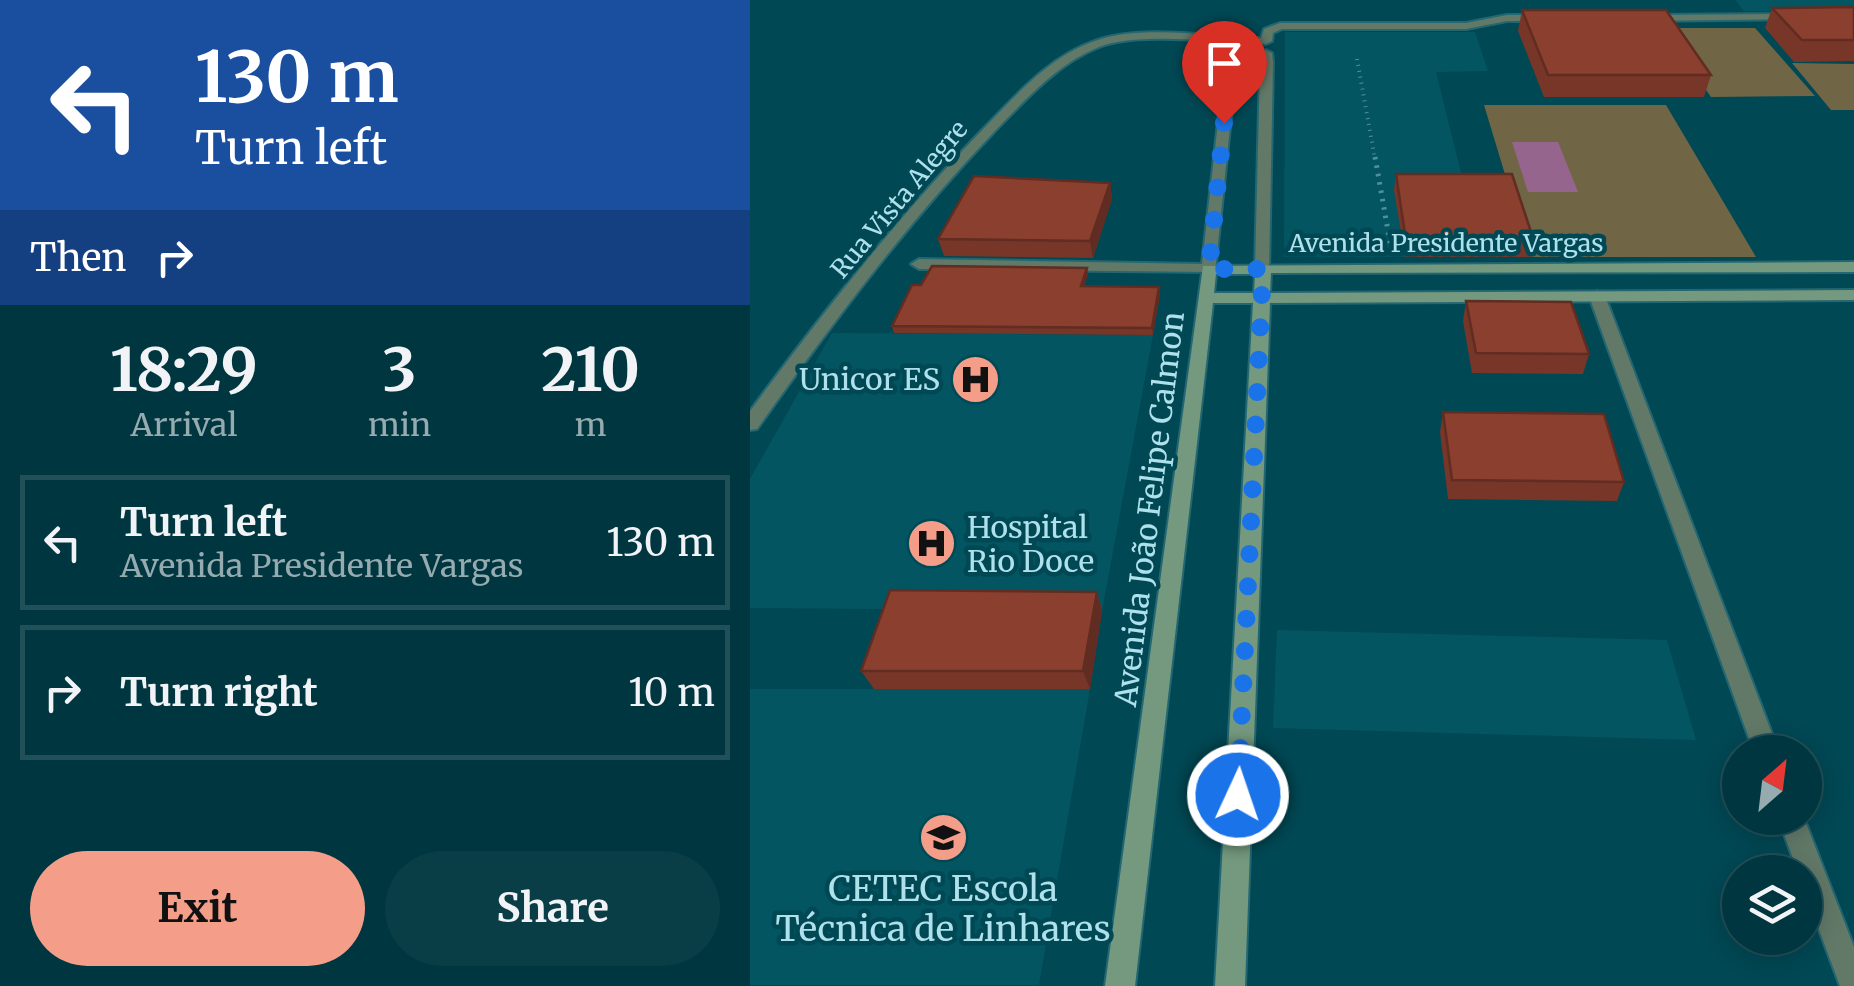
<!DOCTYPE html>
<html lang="en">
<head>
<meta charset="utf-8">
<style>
	:root { --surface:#00363f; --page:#0a3e46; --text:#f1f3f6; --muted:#95abb0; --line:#225059; --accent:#f49e8a }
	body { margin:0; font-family:Merriweather,serif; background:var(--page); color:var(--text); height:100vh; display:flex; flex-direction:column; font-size:38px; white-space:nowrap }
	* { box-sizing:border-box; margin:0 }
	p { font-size:32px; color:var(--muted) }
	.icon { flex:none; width:55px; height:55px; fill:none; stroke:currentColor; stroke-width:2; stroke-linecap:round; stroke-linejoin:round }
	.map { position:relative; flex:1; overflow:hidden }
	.panel { display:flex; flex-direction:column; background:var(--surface); width:750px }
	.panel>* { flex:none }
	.guide { background:#1a4fa0; color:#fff; overflow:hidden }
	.needle { width:65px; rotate:28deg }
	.controls { position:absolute; left:972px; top:735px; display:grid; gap:20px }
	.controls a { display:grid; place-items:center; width:100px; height:100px; border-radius:50%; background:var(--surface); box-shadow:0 5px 25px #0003,0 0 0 2px var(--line); font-size:50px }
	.pin { position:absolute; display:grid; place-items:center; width:85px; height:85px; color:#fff; margin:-102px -42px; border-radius:50% 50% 50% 0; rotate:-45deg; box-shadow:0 0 10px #0007 }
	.pin .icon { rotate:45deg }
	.me { position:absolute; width:110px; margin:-55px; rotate:3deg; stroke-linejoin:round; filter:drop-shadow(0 0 8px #0008) }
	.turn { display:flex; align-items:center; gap:35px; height:210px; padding:0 30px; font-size:45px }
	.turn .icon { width:130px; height:130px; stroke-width:2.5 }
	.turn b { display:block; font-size:70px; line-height:85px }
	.then { display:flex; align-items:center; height:95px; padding:0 30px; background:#0003; gap:20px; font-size:38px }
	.eta { display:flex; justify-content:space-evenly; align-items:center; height:170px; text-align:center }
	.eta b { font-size:60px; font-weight:700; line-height:70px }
	.primary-button { display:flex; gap:20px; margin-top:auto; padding:20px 30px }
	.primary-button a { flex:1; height:115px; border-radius:60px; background:var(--accent); color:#111; font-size:40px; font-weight:700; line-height:115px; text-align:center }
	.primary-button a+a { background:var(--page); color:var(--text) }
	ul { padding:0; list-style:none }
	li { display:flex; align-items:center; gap:30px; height:135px; margin:0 20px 15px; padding:0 10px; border:5px solid var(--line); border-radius:0px }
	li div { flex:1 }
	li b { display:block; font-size:38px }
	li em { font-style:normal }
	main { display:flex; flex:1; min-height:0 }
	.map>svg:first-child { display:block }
	.built { fill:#045562 }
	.green { fill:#706645 }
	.water { fill:#96658d }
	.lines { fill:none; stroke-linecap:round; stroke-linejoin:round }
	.minor-casing { stroke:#236772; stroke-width:4 }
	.secondary-casing { stroke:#236772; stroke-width:4 }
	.path-far1 { stroke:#528f9b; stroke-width:4; stroke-dasharray:1 5; stroke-linecap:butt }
	.path { stroke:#528f9b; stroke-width:5; stroke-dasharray:2.5 6; stroke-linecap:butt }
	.minor { fill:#627968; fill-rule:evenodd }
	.secondary { fill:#74997e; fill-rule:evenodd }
	.wall { fill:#773628 }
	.shaded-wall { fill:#612c21 }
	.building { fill:#8a3f2f; stroke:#612c21; stroke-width:2.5 }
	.route { stroke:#1a73e8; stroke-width:18; stroke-dasharray:0 32.4 }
	.labels { text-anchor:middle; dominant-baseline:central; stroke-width:9; stroke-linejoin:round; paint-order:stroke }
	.far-street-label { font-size:25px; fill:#afe1ec; stroke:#004854 }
	.poi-label { font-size:30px; fill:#afe1ec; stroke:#004854; text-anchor:end }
	.street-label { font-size:30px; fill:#afe1ec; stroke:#004854 }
	.near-poi-label { font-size:35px; fill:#afe1ec; stroke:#004854 }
</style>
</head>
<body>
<main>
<section class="panel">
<div class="guide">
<div class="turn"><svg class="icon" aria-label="left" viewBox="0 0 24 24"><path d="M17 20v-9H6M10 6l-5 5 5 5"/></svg><div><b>130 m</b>Turn left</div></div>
<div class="then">Then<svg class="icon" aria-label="right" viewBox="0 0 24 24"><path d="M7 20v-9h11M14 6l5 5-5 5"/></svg></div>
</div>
<div class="eta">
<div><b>18:29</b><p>Arrival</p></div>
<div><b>3</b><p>min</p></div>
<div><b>210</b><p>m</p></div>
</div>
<ul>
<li><svg class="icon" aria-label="left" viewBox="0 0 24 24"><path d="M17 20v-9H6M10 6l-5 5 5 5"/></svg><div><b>Turn left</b><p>Avenida Presidente Vargas</p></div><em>130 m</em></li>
<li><svg class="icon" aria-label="right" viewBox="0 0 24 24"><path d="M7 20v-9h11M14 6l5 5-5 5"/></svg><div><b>Turn right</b></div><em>10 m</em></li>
</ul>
<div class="primary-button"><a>Exit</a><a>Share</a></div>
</section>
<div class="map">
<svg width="1104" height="986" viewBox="0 0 1104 986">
	<rect width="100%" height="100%" fill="#004854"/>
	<g class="built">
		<path d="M985,0H1104V12L994,11Z"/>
		<path d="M535,32H725L738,71L686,72L715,189L645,190L655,257H534Z"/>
		<path d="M82,333L403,335L352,611L0,608V479Z"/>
		<path d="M527,630L917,640L946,740L523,728Z"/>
		<path d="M0,689H340L289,985H0Z"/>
	</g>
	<g class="green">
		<path d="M913,28H1005L1065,96L961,97Z"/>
		<path d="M1042,63L1104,64V110H1081Z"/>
		<path d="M734,105H916L1006,257H780Z"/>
	</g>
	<path class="water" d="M762,142H808L828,192H778Z"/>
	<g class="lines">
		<defs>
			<g id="minor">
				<path d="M1045,14L1050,17L1049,19L894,21L889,18L894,15Z"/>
				<path d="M757,15H795L800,18L795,21H757L716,29H532L523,33L522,41L516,44C472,43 388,31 349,47C308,63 274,101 244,132C157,223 80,326 7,429L0,430V411C74,311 151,213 238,124C268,93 302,55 345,41C391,24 462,37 511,38L514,29L530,23H716Z"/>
				<path d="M516,50L522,53L523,62L519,272H507L505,269L510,68L496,73L484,88L465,272L169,269L161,264L169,259L452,264L472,87L488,69L510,61V53Z"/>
				<path d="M847,291L855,296L1029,752H1004L839,296Z"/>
				<path d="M1028,818H1054L1104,947V986H1090L1055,892V872H1048Z"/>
			</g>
			<path id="secondary" d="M1104,262V272L521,273L520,293L1104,290V300L520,303L495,986H465L503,303H463L385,986H355L453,266ZM466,274H505L504,293H464Z"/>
		</defs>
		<use href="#minor" class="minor-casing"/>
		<use href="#secondary" class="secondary-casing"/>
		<path class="path-far1" d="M607,59L625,159"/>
		<path class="path" d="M625,157L641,248"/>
		<use href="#minor" class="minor"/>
		<use href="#secondary" class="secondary"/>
	</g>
	<g class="wall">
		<path d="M1104,7V61L1044,62L1015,28L1022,8Z"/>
		<path d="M772,10L961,75L954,97H794L768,31Z"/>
		<path d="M646,174L784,241L780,257H655L644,190Z"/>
		<path d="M360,183L362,199L343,258L194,256L188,239Z"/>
		<path d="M338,274L334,286L410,294L403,335L144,333L142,326L171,285Z"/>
		<path d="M716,301L839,354L833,374L722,373L713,321Z"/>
		<path d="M693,412L874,482L867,501L698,499L690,432Z"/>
		<path d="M347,592L352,611L340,689H124L111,671Z"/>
	</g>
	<g class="shaded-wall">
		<path d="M360,183L362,199L343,258L340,241Z"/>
		<path d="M337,268L338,274L332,293L331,286Z"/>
		<path d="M409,287L410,294L403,335L402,328Z"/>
		<path d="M347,592L352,611L340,689L333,671Z"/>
	</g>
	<g class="building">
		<path d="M1104,7V40H1052L1022,8Z"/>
		<path d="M772,10H916L961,75H798Z"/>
		<path d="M646,174H762L784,241H656Z"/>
		<path d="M224,176L360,183L340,241L188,239Z"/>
		<path d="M182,266L337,268L331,286L409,287L402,328L142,326L162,285H171Z"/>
		<path d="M716,301L821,302L839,354L726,353Z"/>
		<path d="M693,412L854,414L874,482L702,480Z"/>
		<path d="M140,590L347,592L333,671H111Z"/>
	</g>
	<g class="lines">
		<path class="route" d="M474,123L459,269H513L488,795"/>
	</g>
	<defs>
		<symbol id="hospital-disc" viewBox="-11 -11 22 22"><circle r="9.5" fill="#f49e8a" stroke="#004854"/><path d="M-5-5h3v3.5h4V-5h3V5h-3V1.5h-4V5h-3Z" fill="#111"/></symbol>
		<symbol id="university-disc" viewBox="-11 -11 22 22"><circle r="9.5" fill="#f49e8a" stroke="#004854"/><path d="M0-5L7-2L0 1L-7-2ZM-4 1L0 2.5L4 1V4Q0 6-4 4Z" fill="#111"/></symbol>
	</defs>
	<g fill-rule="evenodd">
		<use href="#hospital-disc" x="198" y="352" width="55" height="55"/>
		<use href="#hospital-disc" x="154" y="516" width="55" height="55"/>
		<use href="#university-disc" x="166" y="810" width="55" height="55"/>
	</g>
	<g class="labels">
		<g class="far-street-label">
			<text transform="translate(149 199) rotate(-50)">Rua Vista Alegre</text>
			<text x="696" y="243">Avenida Presidente Vargas</text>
		</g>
		<g class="poi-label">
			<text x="190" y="379">Unicor ES</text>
			<text x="217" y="527" text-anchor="start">Hospital<tspan x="217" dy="34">Rio Doce</tspan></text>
		</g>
		<g class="street-label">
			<text transform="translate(399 509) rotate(-83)">Avenida João Felipe Calmon</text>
		</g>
		<g class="near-poi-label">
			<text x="193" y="889">CETEC Escola<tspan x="193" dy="40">Técnica de Linhares</tspan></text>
		</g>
	</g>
</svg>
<div class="controls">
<a><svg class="needle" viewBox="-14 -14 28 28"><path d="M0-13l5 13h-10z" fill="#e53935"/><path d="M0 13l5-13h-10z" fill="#95abb0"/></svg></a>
<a><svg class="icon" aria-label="layers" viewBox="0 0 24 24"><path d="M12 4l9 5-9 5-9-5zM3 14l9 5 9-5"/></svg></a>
</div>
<div class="pin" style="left:474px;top:123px;background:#d93025"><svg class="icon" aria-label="arrive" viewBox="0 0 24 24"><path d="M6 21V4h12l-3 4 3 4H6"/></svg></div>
<svg class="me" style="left:488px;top:795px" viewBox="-20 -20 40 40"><circle r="17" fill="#1a73e8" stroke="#fff" stroke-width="3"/><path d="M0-11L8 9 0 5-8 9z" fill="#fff"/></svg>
</div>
</main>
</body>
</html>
